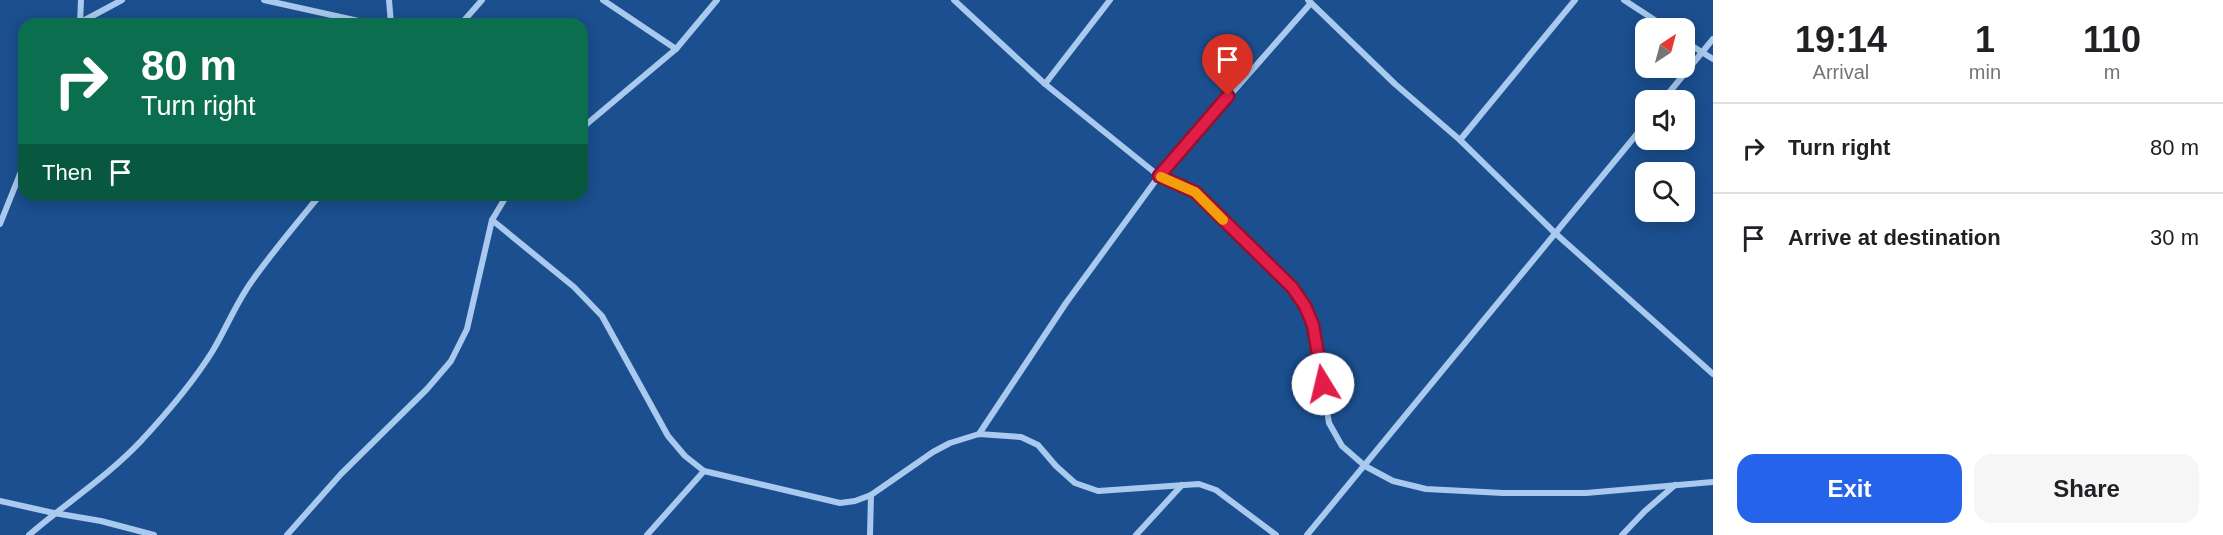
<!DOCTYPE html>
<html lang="en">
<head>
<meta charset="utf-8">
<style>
	:root { --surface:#fff; --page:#f6f6f6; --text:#202124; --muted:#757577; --line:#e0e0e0; --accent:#2563eb }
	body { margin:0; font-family:Arial,sans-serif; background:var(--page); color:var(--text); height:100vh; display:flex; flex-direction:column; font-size:22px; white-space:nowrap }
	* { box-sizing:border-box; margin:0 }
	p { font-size:20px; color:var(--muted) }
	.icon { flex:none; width:33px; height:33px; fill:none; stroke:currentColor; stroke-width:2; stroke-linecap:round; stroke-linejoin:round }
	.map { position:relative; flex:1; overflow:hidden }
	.drawer { display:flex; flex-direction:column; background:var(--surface); width:510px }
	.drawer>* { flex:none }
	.banner { position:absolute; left:18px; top:18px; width:570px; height:183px; border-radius:18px; box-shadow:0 3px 15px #0003; background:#0b6e4f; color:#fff; overflow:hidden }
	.needle { width:39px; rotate:36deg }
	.controls { position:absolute; left:1635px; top:18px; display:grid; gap:12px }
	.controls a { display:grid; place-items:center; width:60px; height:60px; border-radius:12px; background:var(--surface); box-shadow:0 3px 15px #0003; font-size:30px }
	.pin { position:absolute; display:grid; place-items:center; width:51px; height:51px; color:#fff; margin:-62px -26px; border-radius:50% 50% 50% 0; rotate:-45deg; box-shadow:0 0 6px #0007 }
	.pin .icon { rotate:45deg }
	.me { position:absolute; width:66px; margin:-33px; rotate:351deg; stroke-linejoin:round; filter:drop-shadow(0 0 4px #0008) }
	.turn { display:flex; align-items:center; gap:21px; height:126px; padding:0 24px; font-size:27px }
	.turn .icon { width:78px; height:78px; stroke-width:2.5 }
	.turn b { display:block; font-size:42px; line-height:51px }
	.then { display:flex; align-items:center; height:57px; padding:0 24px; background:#0003; gap:12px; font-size:22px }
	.eta { display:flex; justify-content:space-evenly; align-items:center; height:102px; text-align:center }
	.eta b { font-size:36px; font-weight:600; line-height:42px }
	.button { display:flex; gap:12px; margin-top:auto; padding:12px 24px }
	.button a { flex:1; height:69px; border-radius:18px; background:var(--accent); color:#fff; font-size:24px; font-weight:600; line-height:69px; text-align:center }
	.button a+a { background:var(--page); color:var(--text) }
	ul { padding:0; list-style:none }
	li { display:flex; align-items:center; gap:18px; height:90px; padding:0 24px; border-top:2px solid var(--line) }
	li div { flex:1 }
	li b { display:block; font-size:22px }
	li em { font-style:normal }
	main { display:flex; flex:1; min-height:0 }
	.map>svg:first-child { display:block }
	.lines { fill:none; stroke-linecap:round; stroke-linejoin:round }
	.street { stroke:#a9c9ee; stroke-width:6 }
	.route-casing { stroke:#92132f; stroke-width:15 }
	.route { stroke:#e11d48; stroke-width:10 }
	.slow { stroke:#f59e0b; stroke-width:10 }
</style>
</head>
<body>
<main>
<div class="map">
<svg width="1713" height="535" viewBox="0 0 1713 535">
	<rect width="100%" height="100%" fill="#1b4f8f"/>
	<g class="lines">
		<g class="street">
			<path d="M264,0L372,24"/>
			<path d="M389,0L391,24"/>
			<path d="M603,0L676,49"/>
			<path d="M954,0L1045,84L1159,176L1195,192L1292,287L1306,306L1313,325L1329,423L1342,446L1365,466L1393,481L1426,489L1503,493H1586L1713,482"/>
			<path d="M1308,0L1395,84L1460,140L1555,233L1713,374"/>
			<path d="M1624,0L1667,28"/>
			<path d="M81,22L122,0"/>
			<path d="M80,23L81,0"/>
			<path d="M461,24L482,0"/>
			<path d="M1684,41L1713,59"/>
			<path d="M1045,84L1110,0"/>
			<path d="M1663,100L1713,39"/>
			<path d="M582,128L676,49L717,0"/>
			<path d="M1460,140L1575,0"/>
			<path d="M492,220L574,287L602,316L668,436L685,456L704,471L840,503L855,501L871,495L933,452L950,443L979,434L1021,437L1038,445L1056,466L1075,483L1098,491L1199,484L1216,490L1276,535"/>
			<path d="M0,224L24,164"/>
			<path d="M979,434L1066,303L1159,176L1311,3"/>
			<path d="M0,501L54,513L101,521L154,535"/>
			<path d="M29,535C66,503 107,477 141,441C166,414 192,384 212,352C226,329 236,303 252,281C273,251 297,223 320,195"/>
			<path d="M287,535L341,474L427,389L451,361L467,329L492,220L507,195"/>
			<path d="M647,535L704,471"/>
			<path d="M870,535L871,495"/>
			<path d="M1136,535L1182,485"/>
			<path d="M1307,535L1646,123"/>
			<path d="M1622,535L1645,511L1675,485"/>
		</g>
	</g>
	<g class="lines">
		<defs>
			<path id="route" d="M1228,96L1159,176L1195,192L1292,287L1305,306L1313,325L1323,384"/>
		</defs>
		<use href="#route" class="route-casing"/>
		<use href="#route" class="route"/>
		<path class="slow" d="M1161,177L1195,192L1223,220"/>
	</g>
</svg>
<div class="controls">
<a><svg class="needle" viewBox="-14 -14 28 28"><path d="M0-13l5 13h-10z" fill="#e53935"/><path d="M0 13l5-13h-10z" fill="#757577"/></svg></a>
<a><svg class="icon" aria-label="sound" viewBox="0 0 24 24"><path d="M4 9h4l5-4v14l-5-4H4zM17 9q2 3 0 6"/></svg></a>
<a><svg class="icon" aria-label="search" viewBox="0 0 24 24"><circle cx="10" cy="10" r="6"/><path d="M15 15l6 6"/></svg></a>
</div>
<div class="pin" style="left:1228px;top:96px;background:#d93025"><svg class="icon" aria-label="arrive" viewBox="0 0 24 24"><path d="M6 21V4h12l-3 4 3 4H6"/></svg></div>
<svg class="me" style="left:1323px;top:384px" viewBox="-20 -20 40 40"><circle r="19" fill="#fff"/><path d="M0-13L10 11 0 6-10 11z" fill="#e11d48"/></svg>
<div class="banner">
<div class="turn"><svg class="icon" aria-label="right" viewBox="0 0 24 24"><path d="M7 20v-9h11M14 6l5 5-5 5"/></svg><div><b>80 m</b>Turn right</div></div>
<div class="then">Then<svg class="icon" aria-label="arrive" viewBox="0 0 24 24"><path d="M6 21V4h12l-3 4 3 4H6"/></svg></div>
</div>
</div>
<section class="drawer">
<div class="eta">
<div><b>19:14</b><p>Arrival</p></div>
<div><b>1</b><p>min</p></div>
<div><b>110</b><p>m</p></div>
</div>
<ul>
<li><svg class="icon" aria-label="right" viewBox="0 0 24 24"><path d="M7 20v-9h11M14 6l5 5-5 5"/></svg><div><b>Turn right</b></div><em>80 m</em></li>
<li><svg class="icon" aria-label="arrive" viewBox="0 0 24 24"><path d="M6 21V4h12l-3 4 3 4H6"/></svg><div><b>Arrive at destination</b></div><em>30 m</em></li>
</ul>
<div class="button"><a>Exit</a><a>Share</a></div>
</section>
</main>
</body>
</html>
